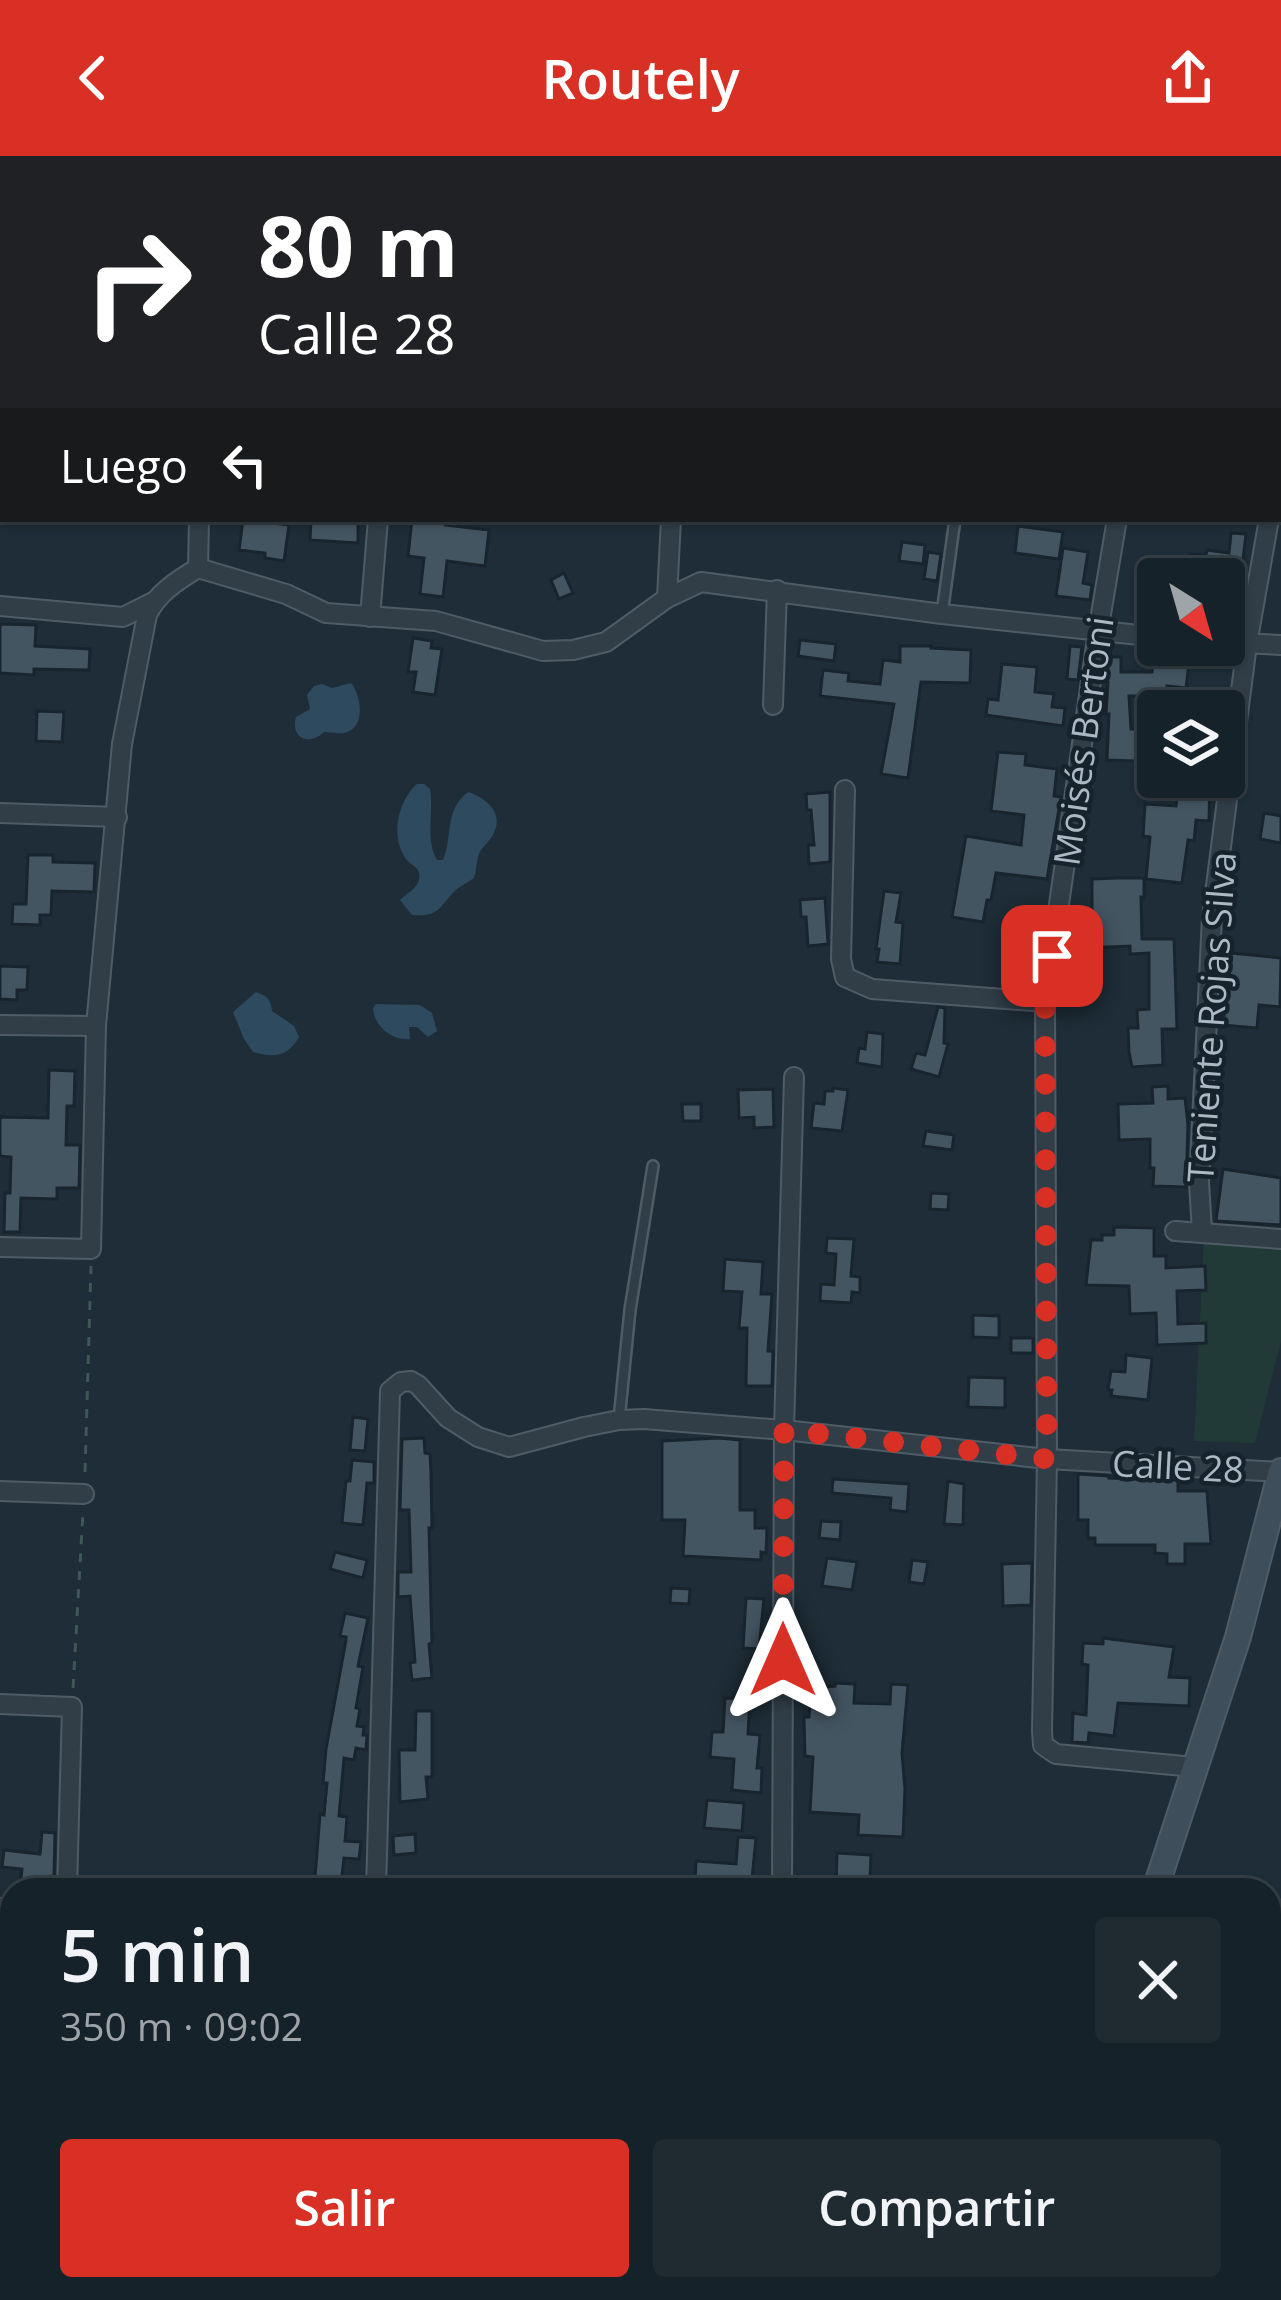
<!DOCTYPE html>
<html lang="es">
<head>
<meta charset="utf-8">
<style>
	:root { --surface:#162229; --page:#1f2a31; --text:#f1f3f6; --muted:#9ea4a8; --line:#353f46; --accent:#d93025 }
	body { margin:0; font-family:"Open Sans",sans-serif; background:var(--page); color:var(--text); height:100vh; display:flex; flex-direction:column; font-size:45px; white-space:nowrap }
	* { box-sizing:border-box; margin:0 }
	p { font-size:39px; color:var(--muted) }
	.icon { flex:none; width:66px; height:66px; fill:none; stroke:currentColor; stroke-width:2; stroke-linecap:round; stroke-linejoin:round }
	.map { position:relative; flex:1; overflow:hidden }
	.panel { position:absolute; left:0px; top:1722px; width:1281px; height:423px; display:flex; flex-direction:column; background:var(--surface); border-radius:36px 36px 0 0; box-shadow:0 3px 9px #0004,0 0 0 3px var(--line) }
	.panel>* { flex:none }
	.top-card { position:absolute; left:0px; top:0px; width:1281px; height:366px; box-shadow:0 3px 9px #0004,0 0 0 3px var(--line); background:#202124; color:#fff; overflow:hidden }
	.needle { width:78px; rotate:143deg }
	.fabs { position:absolute; left:1137px; top:402px; display:grid; gap:24px }
	.fabs a { display:grid; place-items:center; width:108px; height:108px; border-radius:12px; background:var(--surface); box-shadow:0 3px 9px #0004,0 0 0 3px var(--line); font-size:60px }
	.pin { position:absolute; display:grid; place-items:center; width:102px; height:102px; color:#fff; margin:-51px; border-radius:24px; box-shadow:0 6px 18px #0006 }
	.me { position:absolute; width:132px; margin:-66px; rotate:0deg; stroke-linejoin:round; filter:drop-shadow(0 0 9px #0008) }
	.turn { display:flex; align-items:center; gap:42px; height:252px; padding:0 60px; font-size:54px }
	.turn .icon { width:156px; height:156px; stroke-width:2.5 }
	.turn b { display:block; font-size:84px; line-height:102px }
	.then { display:flex; align-items:center; height:114px; padding:0 60px; background:#0003; gap:24px; font-size:45px }
	.round { display:grid; place-items:center; flex:none; width:126px; height:126px; border-radius:12px; background:var(--page) }
	.summary { display:flex; align-items:center; justify-content:space-between; height:204px; padding:0 60px }
	h1 { font-size:72px; font-weight:600; line-height:90px }
	.cta { display:flex; gap:24px; margin-top:auto; padding:24px 60px }
	.cta a { flex:1; height:138px; border-radius:12px; background:var(--accent); color:#fff; font-size:48px; font-weight:600; line-height:138px; text-align:center }
	.cta a+a { background:var(--page); color:var(--text) }
	header { display:flex; justify-content:space-between; align-items:center; height:156px; padding:0 60px; background:var(--accent); color:#fff; font-size:54px; font-weight:600 }
	.map>svg:first-child { display:block }
	.green { fill:#213a38 }
	.water { fill:#2e4a5e }
	.building { fill:#445562; stroke:#19252e; stroke-width:3 }
	.lines { fill:none; stroke-linecap:round; stroke-linejoin:round }
	.service-casing { stroke:#4f5c66; stroke-width:14 }
	.minor-casing { stroke:#4f5c66; stroke-width:22 }
	.secondary-casing { stroke:#4f5c66; stroke-width:28 }
	.path { stroke:#3f5756; stroke-width:3; stroke-dasharray:9 9; stroke-linecap:butt }
	.service { stroke:#313e48; stroke-width:9 }
	.minor { stroke:#313e48; stroke-width:18 }
	.secondary { stroke:#3f4e5b; stroke-width:24 }
	.route { stroke:#d93025; stroke-width:21; stroke-dasharray:0 37.8 }
	.labels { text-anchor:middle; dominant-baseline:central; stroke-width:9; stroke-linejoin:round; paint-order:stroke }
	.street-label { font-size:36px; fill:#abb9c5; stroke:#17232c }
</style>
</head>
<body>
<header><svg class="icon" aria-label="back" viewBox="0 0 24 24"><path d="M15 5l-7 7 7 7"/></svg>Routely<svg class="icon" aria-label="share" viewBox="0 0 24 24"><path d="M12 15V3M7 8l5-5 5 5M5 13v7h14v-7"/></svg></header>
<div class="map">
<svg width="1281" height="2144" viewBox="0 0 1281 2144">
	<rect width="100%" height="100%" fill="#1e2d37"/>
	<path class="green" d="M1204,1081L1281,1089V1185L1255,1287L1194,1285Z"/>
	<g class="water">
		<path d="M351,527C362,540 366,573 344,577C341,578 327,576 324,576C310,590 290,583 296,561L310,553L307,539L314,530L322,528L332,532Z"/>
		<path d="M417,628H424L430,633C434,657 425,683 437,704H443C453,681 444,654 468,636C487,642 505,658 493,679C490,684 485,689 481,694C476,702 477,713 474,722C471,724 458,732 456,734C438,751 441,761 412,759L400,744C406,738 418,732 419,723C422,710 409,710 404,700C391,678 398,645 417,628Z"/>
		<path d="M256,836C267,840 271,843 272,855L294,870L299,881C288,901 274,902 253,896L244,883L233,856Z"/>
		<path d="M376,848L420,849L432,857L437,875L428,881L417,871H409L410,883C392,885 374,870 373,852Z"/>
	</g>
	<g class="building">
		<path d="M253,363H272V367L289,369L284,405L265,402V397L239,394L243,364Z"/>
		<path d="M311,363H358V387L310,384Z"/>
		<path d="M412,363H445V369L489,374L485,410L447,405L443,441L420,438L424,402L408,400Z"/>
		<path d="M1018,370L1063,376L1059,403L1015,397Z"/>
		<path d="M1231,377L1246,378L1243,404L1238,403L1235,423H1187L1190,398L1206,399L1207,394L1229,397Z"/>
		<path d="M902,386L925,389L923,408L899,405Z"/>
		<path d="M1063,392L1088,396L1083,427L1092,429L1090,444L1056,440Z"/>
		<path d="M928,396L941,398L937,425L924,423Z"/>
		<path d="M564,417L573,437L559,443L551,424Z"/>
		<path d="M0,468L36,469L35,490L90,493L89,514L34,513V519L0,517Z"/>
		<path d="M413,482L432,485L431,492L442,493L435,539L413,536L416,516H408Z"/>
		<path d="M800,484L836,488L834,505L798,500Z"/>
		<path d="M900,490H931V492L971,494L970,527L921,526L908,622L881,618L894,548L820,540L823,514L849,517L848,525L880,528L883,504L900,506Z"/>
		<path d="M1070,490L1082,491L1078,524L1067,523Z"/>
		<path d="M1154,496L1190,500L1186,532L1167,530V540H1129L1131,573H1158V595H1137L1136,605L1107,604L1109,558H1106L1108,526L1105,525L1108,501H1121V516H1152Z"/>
		<path d="M1002,508L1037,511L1035,536L1054,538L1052,551L1065,552L1063,570L986,559L988,543L998,544Z"/>
		<path d="M37,555L64,556L62,586L36,585Z"/>
		<path d="M998,596L1026,598L1025,609L1057,613L1054,640L1061,641L1047,723L996,717L991,744H987L983,766L952,761L966,680L1021,689L1024,659L991,655Z"/>
		<path d="M1180,621H1210L1209,665L1196,664L1194,685L1188,684L1182,727L1146,723L1150,681L1143,680L1145,648L1176,650Z"/>
		<path d="M830,636V706L809,708L808,689H814L811,654H807L806,638Z"/>
		<path d="M1264,657L1281,660V687L1260,683Z"/>
		<path d="M28,699H53V706L95,707L94,736L52,735L51,759H40V769L12,768L13,748H26Z"/>
		<path d="M1118,722H1144V742L1141,741L1142,783H1174L1177,873H1162L1163,909L1132,911L1129,896L1128,872H1138L1137,854L1149,853V797L1130,798V790L1084,792L1082,761L1092,760V723Z"/>
		<path d="M884,735L901,737L896,766L903,767L900,808L877,806L879,793H876Z"/>
		<path d="M825,742L828,788L808,790L806,761H801L800,744Z"/>
		<path d="M1231,797L1281,802L1280,851L1259,849L1257,872L1223,869Z"/>
		<path d="M1008,801L1037,805L1034,829L1004,825Z"/>
		<path d="M0,810L28,811L27,834H17V844L0,843Z"/>
		<path d="M938,851L945,852L944,887L948,888L939,921L911,913L916,897L925,899Z"/>
		<path d="M867,876L883,878L882,911L857,907L859,892L865,893Z"/>
		<path d="M49,914L75,915L74,950H67L66,989H80L79,1032H57V1043L21,1042L20,1076H4L5,1037H10L11,1001L0,1000V961L48,962Z"/>
		<path d="M1168,930V943L1185,942L1188,969L1186,1031L1153,1030L1154,1012H1150V983L1119,984L1118,948L1153,947L1152,931Z"/>
		<path d="M833,932L848,934L842,975L811,972L814,947L824,948L825,935H833Z"/>
		<path d="M773,933L774,971L754,972V961L739,962L738,934Z"/>
		<path d="M682,948H701V965H683Z"/>
		<path d="M926,975L954,979L952,994L923,990Z"/>
		<path d="M1223,1013L1281,1022V1069L1216,1065Z"/>
		<path d="M931,1037L949,1038L948,1054L930,1053Z"/>
		<path d="M1114,1071L1154,1072V1100H1166V1112L1205,1110L1206,1134L1177,1135L1178,1168L1206,1167V1187L1157,1189L1156,1157L1130,1158L1129,1130L1086,1129L1091,1084H1102V1079H1114Z"/>
		<path d="M827,1082L854,1083L851,1120L860,1121V1137L852,1136L851,1147L820,1145L821,1128L834,1129L836,1098L826,1097Z"/>
		<path d="M725,1103L763,1106L761,1138H772L768,1195H773L772,1230H746L747,1172H739L742,1136L723,1135Z"/>
		<path d="M973,1159L999,1160V1182L973,1181Z"/>
		<rect x="1011" y="1182" width="22" height="15"/>
		<path d="M1126,1199L1152,1202L1148,1244L1111,1240L1112,1234H1108L1111,1215L1125,1216Z"/>
		<path d="M969,1221L1005,1222V1252L968,1251Z"/>
		<path d="M353,1261L368,1263L365,1295L350,1294Z"/>
		<path d="M424,1282L425,1297L430,1298L431,1317L432,1372H429L432,1487L429,1488L432,1522L412,1524L410,1507L415,1506L410,1440L398,1441V1416H411L409,1354H400L402,1283Z"/>
		<path d="M719,1282L740,1284V1354H755V1372H767L766,1397L761,1396V1404L683,1400L685,1364H662V1285Z"/>
		<path d="M352,1304L374,1306V1327H367L363,1369L342,1367L346,1325H350Z"/>
		<path d="M1078,1318L1109,1320V1322L1178,1324V1335H1207L1211,1388H1185V1408H1167V1398L1155,1397V1389H1095V1382H1088V1364H1078Z"/>
		<path d="M833,1323L909,1328L907,1356L890,1354L891,1342L832,1337Z"/>
		<path d="M948,1325L964,1328L963,1369L944,1368Z"/>
		<path d="M821,1365L841,1366L840,1384L819,1382Z"/>
		<path d="M335,1396L367,1404L363,1422L330,1413Z"/>
		<path d="M827,1402L857,1406L852,1434L822,1430Z"/>
		<path d="M912,1404L928,1406L924,1428L909,1426Z"/>
		<path d="M1032,1407L1031,1449L1003,1450L1002,1408Z"/>
		<path d="M671,1432L690,1433L689,1448L670,1447Z"/>
		<path d="M746,1442L764,1443L759,1493L743,1492Z"/>
		<path d="M345,1457L368,1462L358,1510L363,1511L356,1552L360,1553L357,1570L364,1571L363,1579H367L366,1594L356,1592L354,1604L344,1602L339,1660L347,1661L345,1685L361,1686L359,1703L344,1702L341,1729L330,1728L329,1734H314L320,1658L324,1659L327,1627H323L326,1593L346,1484V1481L340,1480Z"/>
		<path d="M1103,1482L1174,1491L1169,1521L1190,1522L1189,1550L1118,1547L1114,1580L1089,1577L1088,1587L1072,1586L1073,1557L1086,1559L1088,1509L1082,1508L1083,1487L1103,1488Z"/>
		<path d="M835,1527L855,1528L854,1547L890,1548L891,1528L908,1529L902,1597L905,1633L903,1681L858,1679L859,1659L810,1656L813,1601L805,1600L804,1561H809L811,1532L835,1530Z"/>
		<path d="M725,1542L750,1543L748,1578L760,1579L757,1612H762L761,1637L732,1634L734,1603L710,1601L712,1576H723Z"/>
		<path d="M416,1555H432V1621H426L428,1643L400,1646L399,1594H415Z"/>
		<path d="M707,1644L744,1647L742,1675L704,1672Z"/>
		<path d="M42,1676L55,1677L54,1720L42,1721L41,1732L20,1730L22,1713L2,1711L4,1694L40,1698Z"/>
		<path d="M415,1678L416,1697L394,1699L393,1680Z"/>
		<path d="M738,1681L756,1682L751,1734H736L737,1729L695,1727L696,1705L736,1708Z"/>
		<path d="M837,1697L871,1699L870,1723L861,1722L860,1734H836Z"/>
	</g>
	<g class="lines">
		<defs>
			<g id="service">
				<path d="M942,458L955,363"/>
				<path d="M619,1264L630,1154L653,1010"/>
				<path d="M24,2133V2144"/>
			</g>
			<g id="minor">
				<path d="M207,3V0"/>
				<path d="M404,3V0"/>
				<path d="M700,3V0"/>
				<path d="M1005,3V0"/>
				<path d="M1174,3V0"/>
				<path d="M0,60H3"/>
				<path d="M1278,178H1281"/>
				<path d="M1278,315L1281,298"/>
				<path d="M1117,363L1098,476L1045,846L1047,1303L1042,1575L1043,1589L1056,1598L1194,1611"/>
				<path d="M198,412L199,363"/>
				<path d="M667,442L671,363"/>
				<path d="M0,450L123,461L153,446"/>
				<path d="M370,461L378,363"/>
				<path d="M1224,486L1281,489"/>
				<path d="M773,549L777,434"/>
				<path d="M845,634L841,803L845,821L872,833L1045,846"/>
				<path d="M0,657L117,661"/>
				<path d="M0,869L96,870"/>
				<path d="M1175,1075L1281,1083"/>
				<path d="M1202,1075L1199,1027L1212,761L1247,488L1269,363"/>
				<path d="M0,1091L91,1093L96,870L122,588L147,459C157,437 178,424 198,412L286,438L326,457L436,465L543,495L573,494L606,486L667,442L701,426L942,458L1158,481"/>
				<path d="M0,1335L84,1338"/>
				<path d="M0,1548L72,1551L67,1734"/>
				<path d="M376,1734L390,1235L401,1226L411,1225L418,1229L448,1262L478,1281L509,1291L584,1271L619,1264L644,1263L784,1274L1047,1303L1281,1316"/>
				<path d="M782,1734L784,1274L794,921"/>
				<path d="M0,1752H12"/>
				<path d="M1269,1938L1281,1939"/>
				<path d="M0,1986H12"/>
				<path d="M0,2043H12"/>
				<path d="M745,2133L822,2144"/>
				<path d="M1052,2133L1124,2144"/>
				<path d="M343,2144L344,2133"/>
				<path d="M729,2144L731,2133"/>
			</g>
			<g id="secondary">
				<path d="M1155,1734L1238,1481L1281,1315"/>
				<path d="M1009,2144L1012,2133"/>
			</g>
		</defs>
		<use href="#service" class="service-casing"/>
		<use href="#minor" class="minor-casing"/>
		<use href="#secondary" class="secondary-casing"/>
		<g class="path">
			<path d="M85,1316L91,1110"/>
			<path d="M73,1532L83,1356"/>
		</g>
		<use href="#service" class="service"/>
		<use href="#minor" class="minor"/>
		<use href="#secondary" class="secondary"/>
	</g>
	<g class="lines">
		<path class="route" d="M783,1504L784,1274L1047,1303L1045,846L1052,800"/>
	</g>
	<g class="labels">
		<g class="street-label">
			<text transform="translate(1083 585) rotate(-82)">Moisés Bertoni</text>
			<text transform="translate(1211 861) rotate(-86)">Teniente Rojas Silva</text>
			<text transform="translate(1178 1310) rotate(3)">Calle 28</text>
		</g>
	</g>
</svg>
<div class="fabs">
<a><svg class="needle" viewBox="-14 -14 28 28"><path d="M0-13l5 13h-10z" fill="#e53935"/><path d="M0 13l5-13h-10z" fill="#9ea4a8"/></svg></a>
<a><svg class="icon" aria-label="layers" viewBox="0 0 24 24"><path d="M12 4l9 5-9 5-9-5zM3 14l9 5 9-5"/></svg></a>
</div>
<div class="pin" style="left:1052px;top:800px;background:#d93025"><svg class="icon" aria-label="arrive" viewBox="0 0 24 24"><path d="M6 21V4h12l-3 4 3 4H6"/></svg></div>
<svg class="me" style="left:783px;top:1504px" viewBox="-20 -20 40 40"><path d="M0-17L14 15 0 8-14 15z" fill="#d93025" stroke="#fff" stroke-width="4"/></svg>
<div class="top-card">
<div class="turn"><svg class="icon" aria-label="right" viewBox="0 0 24 24"><path d="M7 20v-9h11M14 6l5 5-5 5"/></svg><div><b>80 m</b>Calle 28</div></div>
<div class="then">Luego<svg class="icon" aria-label="left" viewBox="0 0 24 24"><path d="M17 20v-9H6M10 6l-5 5 5 5"/></svg></div>
</div>
<section class="panel">
<div class="summary"><div><h1>5 min</h1><p>350 m · 09:02</p></div><a class="round"><svg class="icon" aria-label="close" viewBox="0 0 24 24"><path d="M6 6l12 12M18 6L6 18"/></svg></a></div>
<div class="cta"><a>Salir</a><a>Compartir</a></div>
</section>
</div>
</body>
</html>
